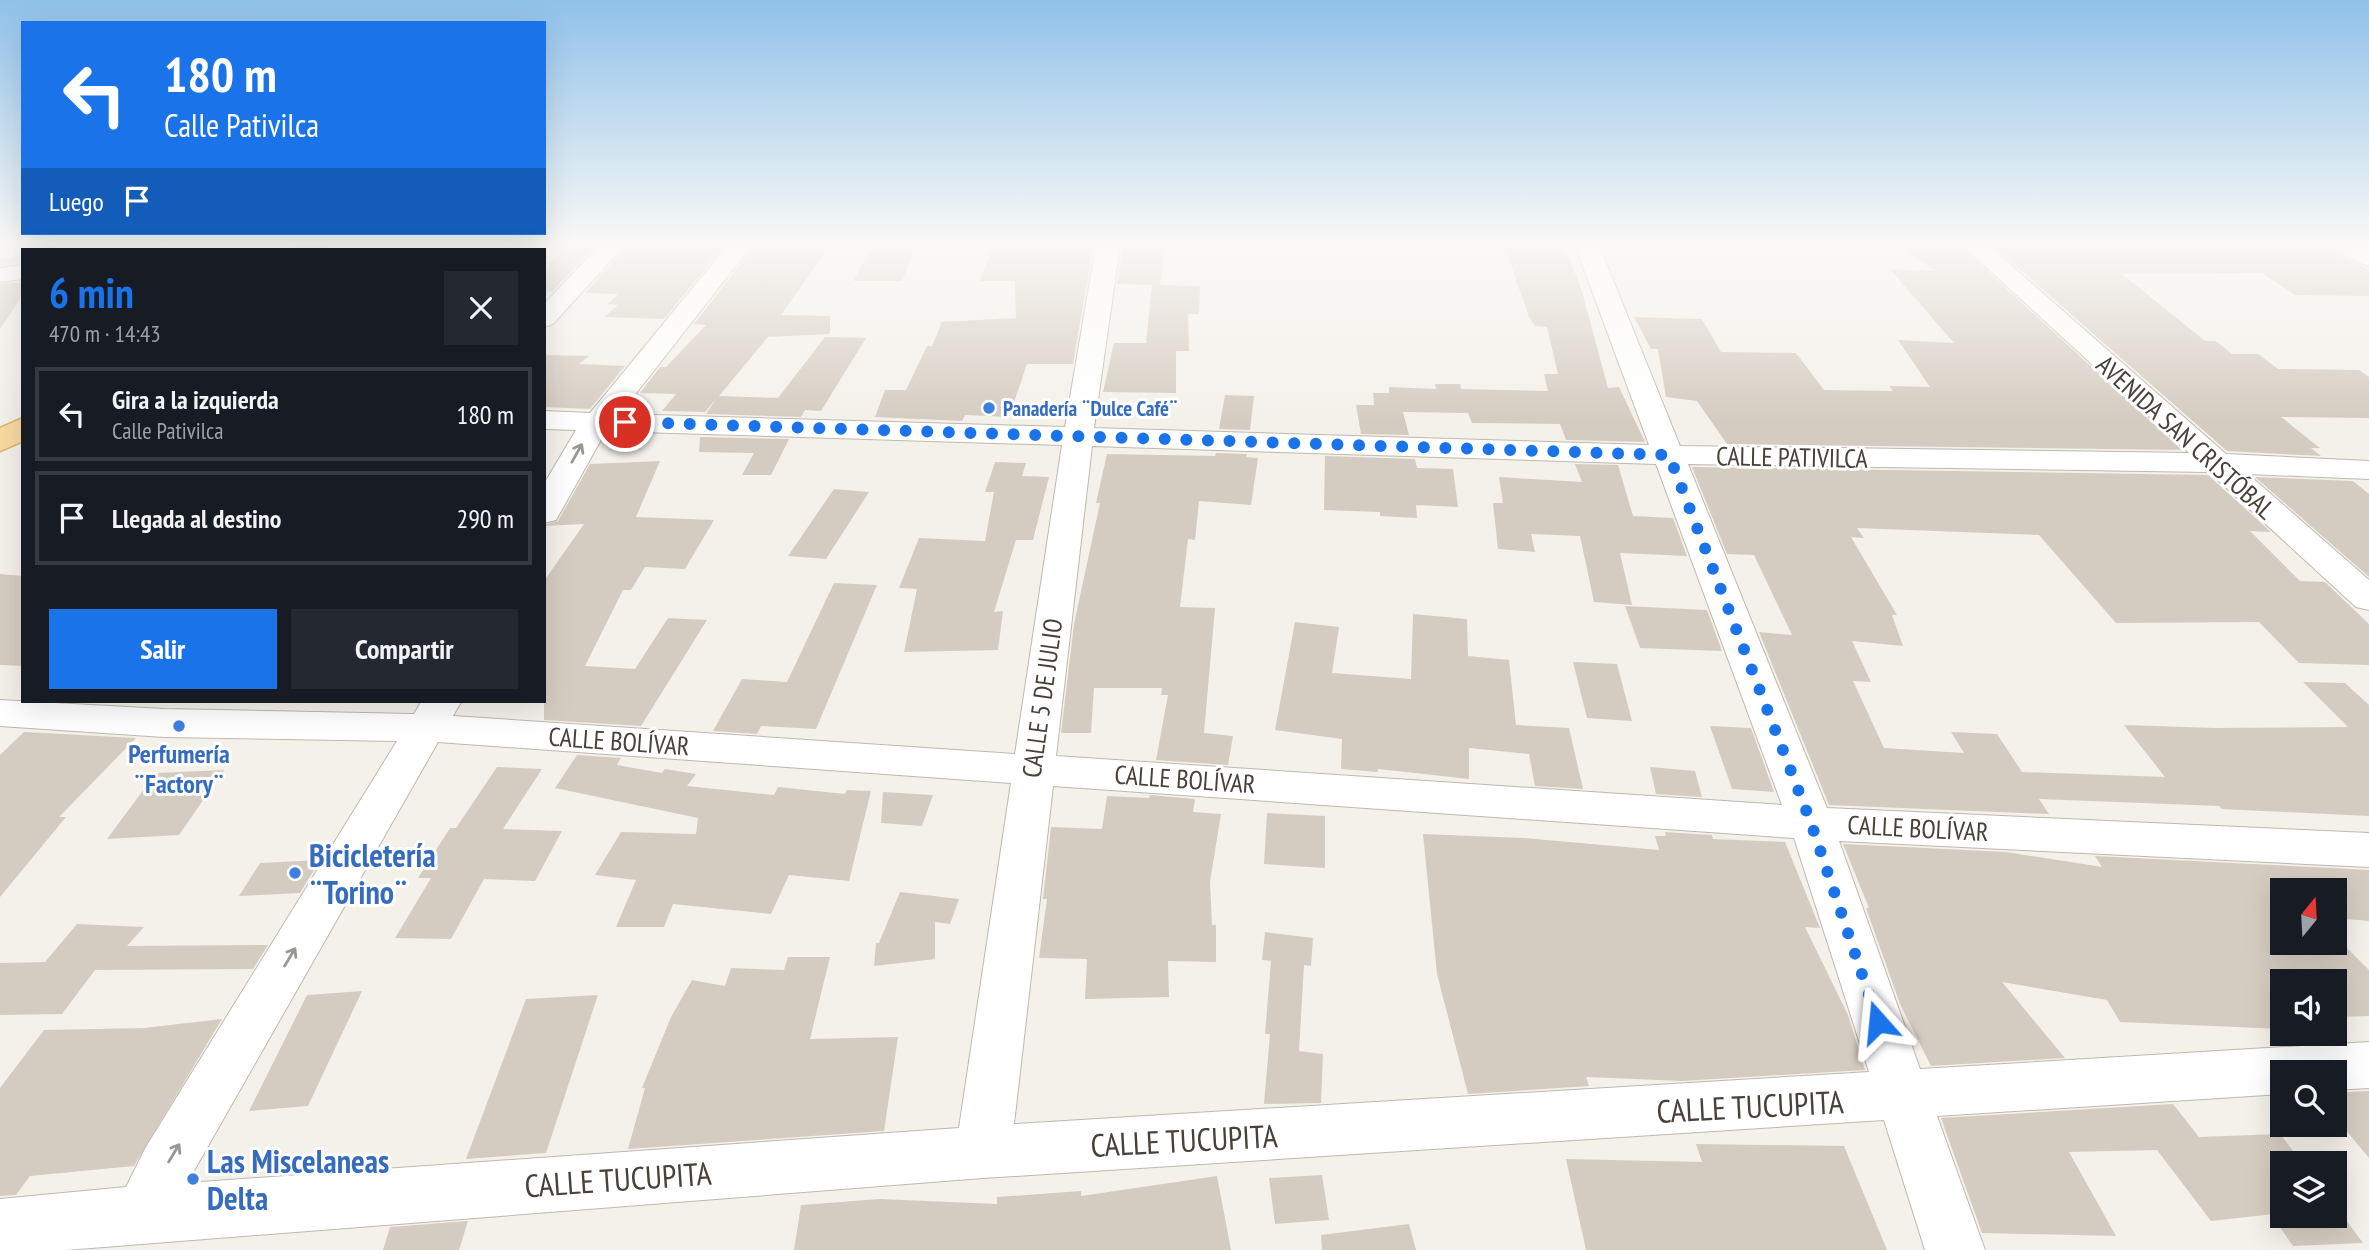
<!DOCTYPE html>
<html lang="es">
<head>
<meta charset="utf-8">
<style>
	:root { --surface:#171b24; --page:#242831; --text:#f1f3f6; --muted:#9ea1a6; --line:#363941; --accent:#1a73e8 }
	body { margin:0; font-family:"PT Sans Narrow",sans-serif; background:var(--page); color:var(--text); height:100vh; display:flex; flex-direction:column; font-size:26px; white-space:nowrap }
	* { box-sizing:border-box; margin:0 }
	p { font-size:23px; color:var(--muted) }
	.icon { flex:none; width:38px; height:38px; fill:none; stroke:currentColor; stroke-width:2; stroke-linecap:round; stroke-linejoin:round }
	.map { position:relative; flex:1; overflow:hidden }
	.sheet { position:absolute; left:21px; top:248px; width:525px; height:455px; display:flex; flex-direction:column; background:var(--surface); border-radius:0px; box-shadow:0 7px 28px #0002 }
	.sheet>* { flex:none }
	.hud { position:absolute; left:21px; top:21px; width:525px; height:214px; border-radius:0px; box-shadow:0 7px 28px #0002; background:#1a73e8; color:#fff; overflow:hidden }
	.needle { width:46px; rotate:18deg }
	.tools { position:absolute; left:2270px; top:878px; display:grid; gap:14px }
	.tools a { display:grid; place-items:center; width:77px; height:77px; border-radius:0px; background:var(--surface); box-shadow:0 7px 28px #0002; font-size:35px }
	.pin { position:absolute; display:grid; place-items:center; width:60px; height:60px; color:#fff; margin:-30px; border:4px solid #fff; border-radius:50%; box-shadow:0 2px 7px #0007 }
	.me { position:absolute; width:77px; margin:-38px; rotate:342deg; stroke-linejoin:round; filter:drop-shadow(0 0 5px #0008) }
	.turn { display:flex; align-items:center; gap:24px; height:147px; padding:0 28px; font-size:32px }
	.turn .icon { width:91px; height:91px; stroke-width:2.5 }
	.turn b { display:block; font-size:49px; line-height:60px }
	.then { display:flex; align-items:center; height:66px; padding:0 28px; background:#0003; gap:14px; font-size:26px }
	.round { display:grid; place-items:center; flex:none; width:74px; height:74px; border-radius:0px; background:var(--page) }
	.summary { display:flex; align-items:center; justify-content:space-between; height:119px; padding:0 28px }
	h1 { font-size:42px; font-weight:600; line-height:52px; color:var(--accent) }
	.cta { display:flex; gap:14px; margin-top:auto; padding:14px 28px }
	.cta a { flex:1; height:80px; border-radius:0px; background:var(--accent); color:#fff; font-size:28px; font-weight:600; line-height:80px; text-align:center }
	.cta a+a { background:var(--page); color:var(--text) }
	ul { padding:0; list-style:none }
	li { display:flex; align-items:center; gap:21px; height:94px; margin:0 14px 10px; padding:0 14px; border:4px solid var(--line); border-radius:0px }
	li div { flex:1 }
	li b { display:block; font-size:26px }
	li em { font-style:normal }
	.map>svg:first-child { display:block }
	.building { fill:#d5ccc1 }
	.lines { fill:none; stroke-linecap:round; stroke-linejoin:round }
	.minor-casing { stroke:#bfb8ae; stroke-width:2 }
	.major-casing { stroke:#ddb670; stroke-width:3 }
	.minor { fill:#fff; fill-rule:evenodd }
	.major { fill:#f8daa0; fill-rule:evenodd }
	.oneway { stroke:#9a9692 }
	.route { stroke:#1a73e8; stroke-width:12; stroke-dasharray:0 21.6 }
	.shop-dot { fill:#3f7fe0; stroke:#fff; stroke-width:2.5 }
	.labels { text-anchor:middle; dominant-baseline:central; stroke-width:6; stroke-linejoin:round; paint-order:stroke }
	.far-shop-label { font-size:21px; font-weight:bold; fill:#366cbe; stroke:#fff; text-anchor:start }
	.street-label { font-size:26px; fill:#484139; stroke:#fff }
	.shop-label { font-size:26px; font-weight:bold; fill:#366cbe; stroke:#fff }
	.near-shop-label { font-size:32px; font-weight:bold; fill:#366cbe; stroke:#fff; text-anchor:start }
	.near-street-label { font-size:32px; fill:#484139; stroke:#fff }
</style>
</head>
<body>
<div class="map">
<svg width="2369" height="1250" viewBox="0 0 2369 1250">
	<rect width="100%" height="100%" fill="#f4f1eb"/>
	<g class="building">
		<path d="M19,245H56L52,250H23V262L0,265V259L13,257Z"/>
		<path d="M569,245H596L552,292H544V269Z"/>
		<path d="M628,245H725L664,319L604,317L618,305L608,304L618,294L585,293Z"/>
		<path d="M755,245H830L781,315L830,316V334L768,337L719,396L778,398L825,337L866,338L821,411L805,410L801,417L706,414L716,399L705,412L662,411L676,394L640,393L660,367H666L706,325L694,324Z"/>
		<path d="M993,245L1093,246L1073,364H1027L1009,417L965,415L962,421L875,417L885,390H906L927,346H932L942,322L1016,318L1015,281H980Z"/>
		<path d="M1123,245H1165L1160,285L1117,284Z"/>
		<path d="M1504,245H1559L1563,255H1568L1581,288L1608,388L1619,387L1645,442L1566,440L1560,424L1472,423L1468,413L1403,412L1409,435L1361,434L1356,405H1374L1373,393H1389V387L1436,389L1435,384H1460L1461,389L1548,391L1544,374H1558L1547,327L1535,326L1529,317Z"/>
		<path d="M1897,245H1959L2182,450L1727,444L1697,401L1666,397L1658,349H1651L1634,317L1702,319L1721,352L1796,353L1824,390L1893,391L1889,386L1930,387L1898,340L1954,343L1890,269L1935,271Z"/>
		<path d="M1992,245H2328L2334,252L2369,270V296L2295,295L2262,273L2122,274L2205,341H2216L2232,354H2258L2278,369L2359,370L2369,377V418L2281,417L2320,448H2311L2321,456L2227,451Z"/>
		<path d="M869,251H914L902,281H854Z"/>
		<path d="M23,282V295L0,329V284Z"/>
		<path d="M1152,285L1200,286L1199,314H1188L1189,351H1176V393L1103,392L1114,343H1146Z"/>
		<path d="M544,355L589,356L579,364L625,366L590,409L544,407Z"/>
		<path d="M1225,395L1254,396L1250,430L1219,429Z"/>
		<path d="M700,437L789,439L771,475H742L754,453L699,452Z"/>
		<path d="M1216,453L1247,454L1246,457L1258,458L1251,505L1199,501L1195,540L1188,539L1180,607L1215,608L1204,733L1233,736L1228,765L1156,760L1168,695H1161L1162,688H1094L1091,733H1061L1074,624L1100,503H1096L1107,454L1215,456Z"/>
		<path d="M1325,456L1415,459L1417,468L1453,469L1458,507L1416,505L1417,518L1380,516V512L1324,510Z"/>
		<path d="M660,461L636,517L714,520L685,569L645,567L631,590H623L585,666L635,669L668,618L707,620L641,726L544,720V581L584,524L544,526V525L558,521L590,464Z"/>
		<path d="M995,462L1026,463L1022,476L1049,477L1033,540H1016L994,612L1003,611L998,650L904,652L917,589L899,588L919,538L985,541L994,492H985Z"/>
		<path d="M1575,464L1618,465L1633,516L1673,518L1687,556L1620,553L1632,605L1594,602L1580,536L1531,534L1535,552L1498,549L1493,503H1503L1499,477L1582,482Z"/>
		<path d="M1692,467L2208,475L2271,532L2250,531L2300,581L2325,582L2369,624V665L2299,663L2259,622L2116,623L2039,535L1857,528L1864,538L1851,537L1897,615H1892L1903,646L1852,641L1871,682L1853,681L1884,748L1964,753L1951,732L1997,734L2022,772L2165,777L2124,725L2215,728L2348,727L2303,682L2345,683L2369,705V816L2222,809L2219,806L2039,799L2049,814L1829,805L1759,632L1792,635L1754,555L1727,554Z"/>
		<path d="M2255,477L2353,481L2369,494V577Z"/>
		<path d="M834,489L869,492L826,559L788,556Z"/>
		<path d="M0,574L23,576V666L0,665Z"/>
		<path d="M834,583L877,585L816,729L761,726L757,734L713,731L742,679L787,682Z"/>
		<path d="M1625,606L1707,610L1722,651L1640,648Z"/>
		<path d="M1413,614L1467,619L1468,656L1509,660L1516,725L1569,728L1583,789L1535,786L1529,754L1469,748V779L1378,769V772L1341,769L1342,739L1275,730L1295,622L1339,627L1332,673L1411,679Z"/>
		<path d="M1573,662L1617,664L1632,721L1587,718Z"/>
		<path d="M1710,726L1751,728L1774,792L1732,789Z"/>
		<path d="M24,732L136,738L59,817H66L0,897V755Z"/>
		<path d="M577,755L621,758L617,765L662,773L665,769L696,774L687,786L774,795L778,787L845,794L847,790L871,791L849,881L789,875L771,914L673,904L664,927H616L636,880L595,875L621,832L696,834L698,818L555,788Z"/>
		<path d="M497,767L542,769L503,829L562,831L535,881L484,879L451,939L395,938L431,878H418L450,828H456Z"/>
		<path d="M1650,767L1695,771L1702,797L1656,794Z"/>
		<path d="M224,770L179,835L107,839L156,773Z"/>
		<path d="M883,792L933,795L922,826L881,823Z"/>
		<path d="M1150,795L1195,799L1193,812L1221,814L1210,882L1212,925H1216V962L1168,961L1169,997L1085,999L1087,959L1039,958L1047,899H1043L1051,827L1102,829L1107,796L1149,798Z"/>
		<path d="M1267,813L1325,816V868L1264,864Z"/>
		<path d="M1665,832L1712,835L1713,839L1785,842L1820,928L1805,927L1848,1015L1865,1070L1682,1081L1586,1077L1589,1086L1468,1094L1437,974L1423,834L1524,838L1659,850L1655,836H1666Z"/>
		<path d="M1843,844L2006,852L2102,867L2095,856L2369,870V921L2334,918V891H2282V943H2342L2369,970V1016L2334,1017V982H2282V1029L2120,1022L2107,1000L2002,982L2065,1058L1931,1066L1900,1004L1866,908H1869Z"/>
		<path d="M320,860L300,893L239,896L260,863Z"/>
		<path d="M900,892L959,899L950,924L935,922V959L874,966L876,943H879Z"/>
		<path d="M77,924L144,927L127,946L268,945L253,969L95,970L62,1014L0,1015V963L45,962Z"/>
		<path d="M1265,932L1313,938L1311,966L1304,965L1299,1051L1323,1054L1321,1103L1264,1104L1270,1034H1265L1271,961L1262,960Z"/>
		<path d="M788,957H830L810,1039L898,1037L884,1131L628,1149L645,1088H642L671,1017L692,980L725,986L731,968L784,970Z"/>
		<path d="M362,991L308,1106L249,1111L307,995Z"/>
		<path d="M598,995L546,1153L466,1159L526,999Z"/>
		<path d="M222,1019L134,1166L30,1176L16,1195L0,1196V1088L44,1030L144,1028Z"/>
		<path d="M2369,1091V1158L2334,1116V1093Z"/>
		<path d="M2173,1104L2199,1137L2280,1134L2303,1164H2282V1213L2211,1221L2157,1150L2069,1152L2116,1236L1982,1233L1941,1118Z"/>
		<path d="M1696,1144L1844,1146L1887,1250H1586L1566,1159L1702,1162Z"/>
		<path d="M1322,1175L1329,1220L1275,1224L1269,1178Z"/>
		<path d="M1217,1176L1231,1250H794L801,1205L880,1199L997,1204V1197L1081,1191V1196Z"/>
		<path d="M2272,1216H2343L2363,1243L2293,1246Z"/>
		<path d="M468,1221L459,1250H383L390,1227Z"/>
		<path d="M1409,1224L1416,1250H1322L1321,1235Z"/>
	</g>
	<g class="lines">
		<defs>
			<g id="minor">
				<path d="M167,245H225L220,250H164Z"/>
				<path d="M600,245H625L553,324L544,327V304Z"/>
				<path d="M728,245H752L620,414L1065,427L1096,245H1120L1094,428L1649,445L1575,245H1599L1680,446L2189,453L1962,245H1988L2226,454L2369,461V479L2248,474L2369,580V610L2356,607L2209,472L1688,464L1827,808L2369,833V867L1839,841L1920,1069L2369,1042V1088L2334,1090V1073H2282V1094L1937,1116L1985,1250H1925L1884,1120L983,1178L66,1250H0V1199L126,1187L146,1147L397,741L164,737L0,726V700L164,709L414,714L421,702H461L453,716L1015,754L1062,445L606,431L560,513L556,520L544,523V484L576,430L544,429V411L590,413ZM1092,446L1656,464L1782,805L1056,756ZM438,742L1011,783L959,1128L187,1183ZM1053,786L1794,838L1869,1072L1014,1124Z"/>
				<path d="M2331,245H2360L2369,250V267L2335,250Z"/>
				<path d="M23,265V279L0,282V268Z"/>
			</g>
			<g id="major">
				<path d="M299,245H328L324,250H296Z"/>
				<path d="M23,418V441L0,451V428Z"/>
			</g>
		</defs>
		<use href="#minor" class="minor-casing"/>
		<use href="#major" class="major-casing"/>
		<use href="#minor" class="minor"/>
		<use href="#major" class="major"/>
	</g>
	<defs><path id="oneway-shaft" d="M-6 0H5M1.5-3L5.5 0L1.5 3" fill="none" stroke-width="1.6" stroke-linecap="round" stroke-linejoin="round" transform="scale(1.75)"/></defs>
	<g class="oneway">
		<use href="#oneway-shaft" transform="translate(577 453) rotate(-61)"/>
		<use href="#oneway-shaft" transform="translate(290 957) rotate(-59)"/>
		<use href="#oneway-shaft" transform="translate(174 1153) rotate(-59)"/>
	</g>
	<linearGradient id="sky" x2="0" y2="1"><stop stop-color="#8fc1ea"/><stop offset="0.58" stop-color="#faf9f6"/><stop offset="1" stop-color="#faf9f6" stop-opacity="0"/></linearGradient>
	<rect width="2369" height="420" fill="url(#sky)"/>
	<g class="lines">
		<path class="route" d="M625,422L1669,455L1811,823L1878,1022"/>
	</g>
	<g class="shop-dot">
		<circle cx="989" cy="408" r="7"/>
		<circle cx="179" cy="726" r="7"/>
		<circle cx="295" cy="873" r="7"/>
		<circle cx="193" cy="1179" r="7"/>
	</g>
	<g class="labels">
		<g class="far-shop-label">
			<text x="1003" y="408">Panadería ¨Dulce Café¨</text>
		</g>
		<g class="street-label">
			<text transform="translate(2186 437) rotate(42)">AVENIDA SAN CRISTÓBAL</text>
			<text transform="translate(1792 457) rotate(1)">CALLE PATIVILCA</text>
			<text transform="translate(1042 698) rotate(-82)">CALLE 5 DE JULIO</text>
			<text transform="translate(619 741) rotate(4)">CALLE BOLÍVAR</text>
			<text transform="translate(1185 779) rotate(4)">CALLE BOLÍVAR</text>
			<text transform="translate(1918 828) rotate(3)">CALLE BOLÍVAR</text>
		</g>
		<g class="shop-label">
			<text x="179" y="753">Perfumería<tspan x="179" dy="30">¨Factory¨</tspan></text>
		</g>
		<g class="near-shop-label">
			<text x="309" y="855">Bicicletería<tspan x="309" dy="37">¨Torino¨</tspan></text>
			<text x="207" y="1161">Las Miscelaneas<tspan x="207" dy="37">Delta</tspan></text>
		</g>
		<g class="near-street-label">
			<text transform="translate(1750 1106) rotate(-3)">CALLE TUCUPITA</text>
			<text transform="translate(1184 1140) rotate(-3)">CALLE TUCUPITA</text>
			<text transform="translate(618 1179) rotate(-4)">CALLE TUCUPITA</text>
		</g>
	</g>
</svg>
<div class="tools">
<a><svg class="needle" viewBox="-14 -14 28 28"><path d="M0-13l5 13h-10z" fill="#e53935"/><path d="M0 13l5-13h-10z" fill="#9ea1a6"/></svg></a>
<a><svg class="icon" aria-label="sound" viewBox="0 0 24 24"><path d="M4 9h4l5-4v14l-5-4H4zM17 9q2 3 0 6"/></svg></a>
<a><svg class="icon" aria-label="search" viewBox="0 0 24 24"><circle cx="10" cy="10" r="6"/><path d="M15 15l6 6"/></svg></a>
<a><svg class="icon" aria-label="layers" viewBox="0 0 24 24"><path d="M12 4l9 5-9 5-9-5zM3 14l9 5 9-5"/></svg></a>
</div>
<div class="pin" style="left:625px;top:422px;background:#d93025"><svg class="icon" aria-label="arrive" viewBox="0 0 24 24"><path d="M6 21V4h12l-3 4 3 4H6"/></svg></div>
<svg class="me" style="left:1878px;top:1022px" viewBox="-20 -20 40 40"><path d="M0-17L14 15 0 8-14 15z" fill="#1a73e8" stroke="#fff" stroke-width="4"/></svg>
<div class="hud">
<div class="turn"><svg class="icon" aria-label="left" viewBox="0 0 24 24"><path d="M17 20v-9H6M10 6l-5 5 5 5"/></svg><div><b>180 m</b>Calle Pativilca</div></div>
<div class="then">Luego<svg class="icon" aria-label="arrive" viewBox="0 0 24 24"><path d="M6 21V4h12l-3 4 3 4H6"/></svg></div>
</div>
<section class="sheet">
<div class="summary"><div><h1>6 min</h1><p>470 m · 14:43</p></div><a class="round"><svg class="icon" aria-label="close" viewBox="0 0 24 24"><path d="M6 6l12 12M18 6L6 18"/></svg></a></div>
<ul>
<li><svg class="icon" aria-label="left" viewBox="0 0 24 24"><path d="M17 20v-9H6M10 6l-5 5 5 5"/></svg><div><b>Gira a la izquierda</b><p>Calle Pativilca</p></div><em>180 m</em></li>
<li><svg class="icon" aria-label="arrive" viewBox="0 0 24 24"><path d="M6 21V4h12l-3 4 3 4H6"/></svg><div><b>Llegada al destino</b></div><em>290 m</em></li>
</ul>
<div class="cta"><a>Salir</a><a>Compartir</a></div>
</section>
</div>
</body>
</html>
